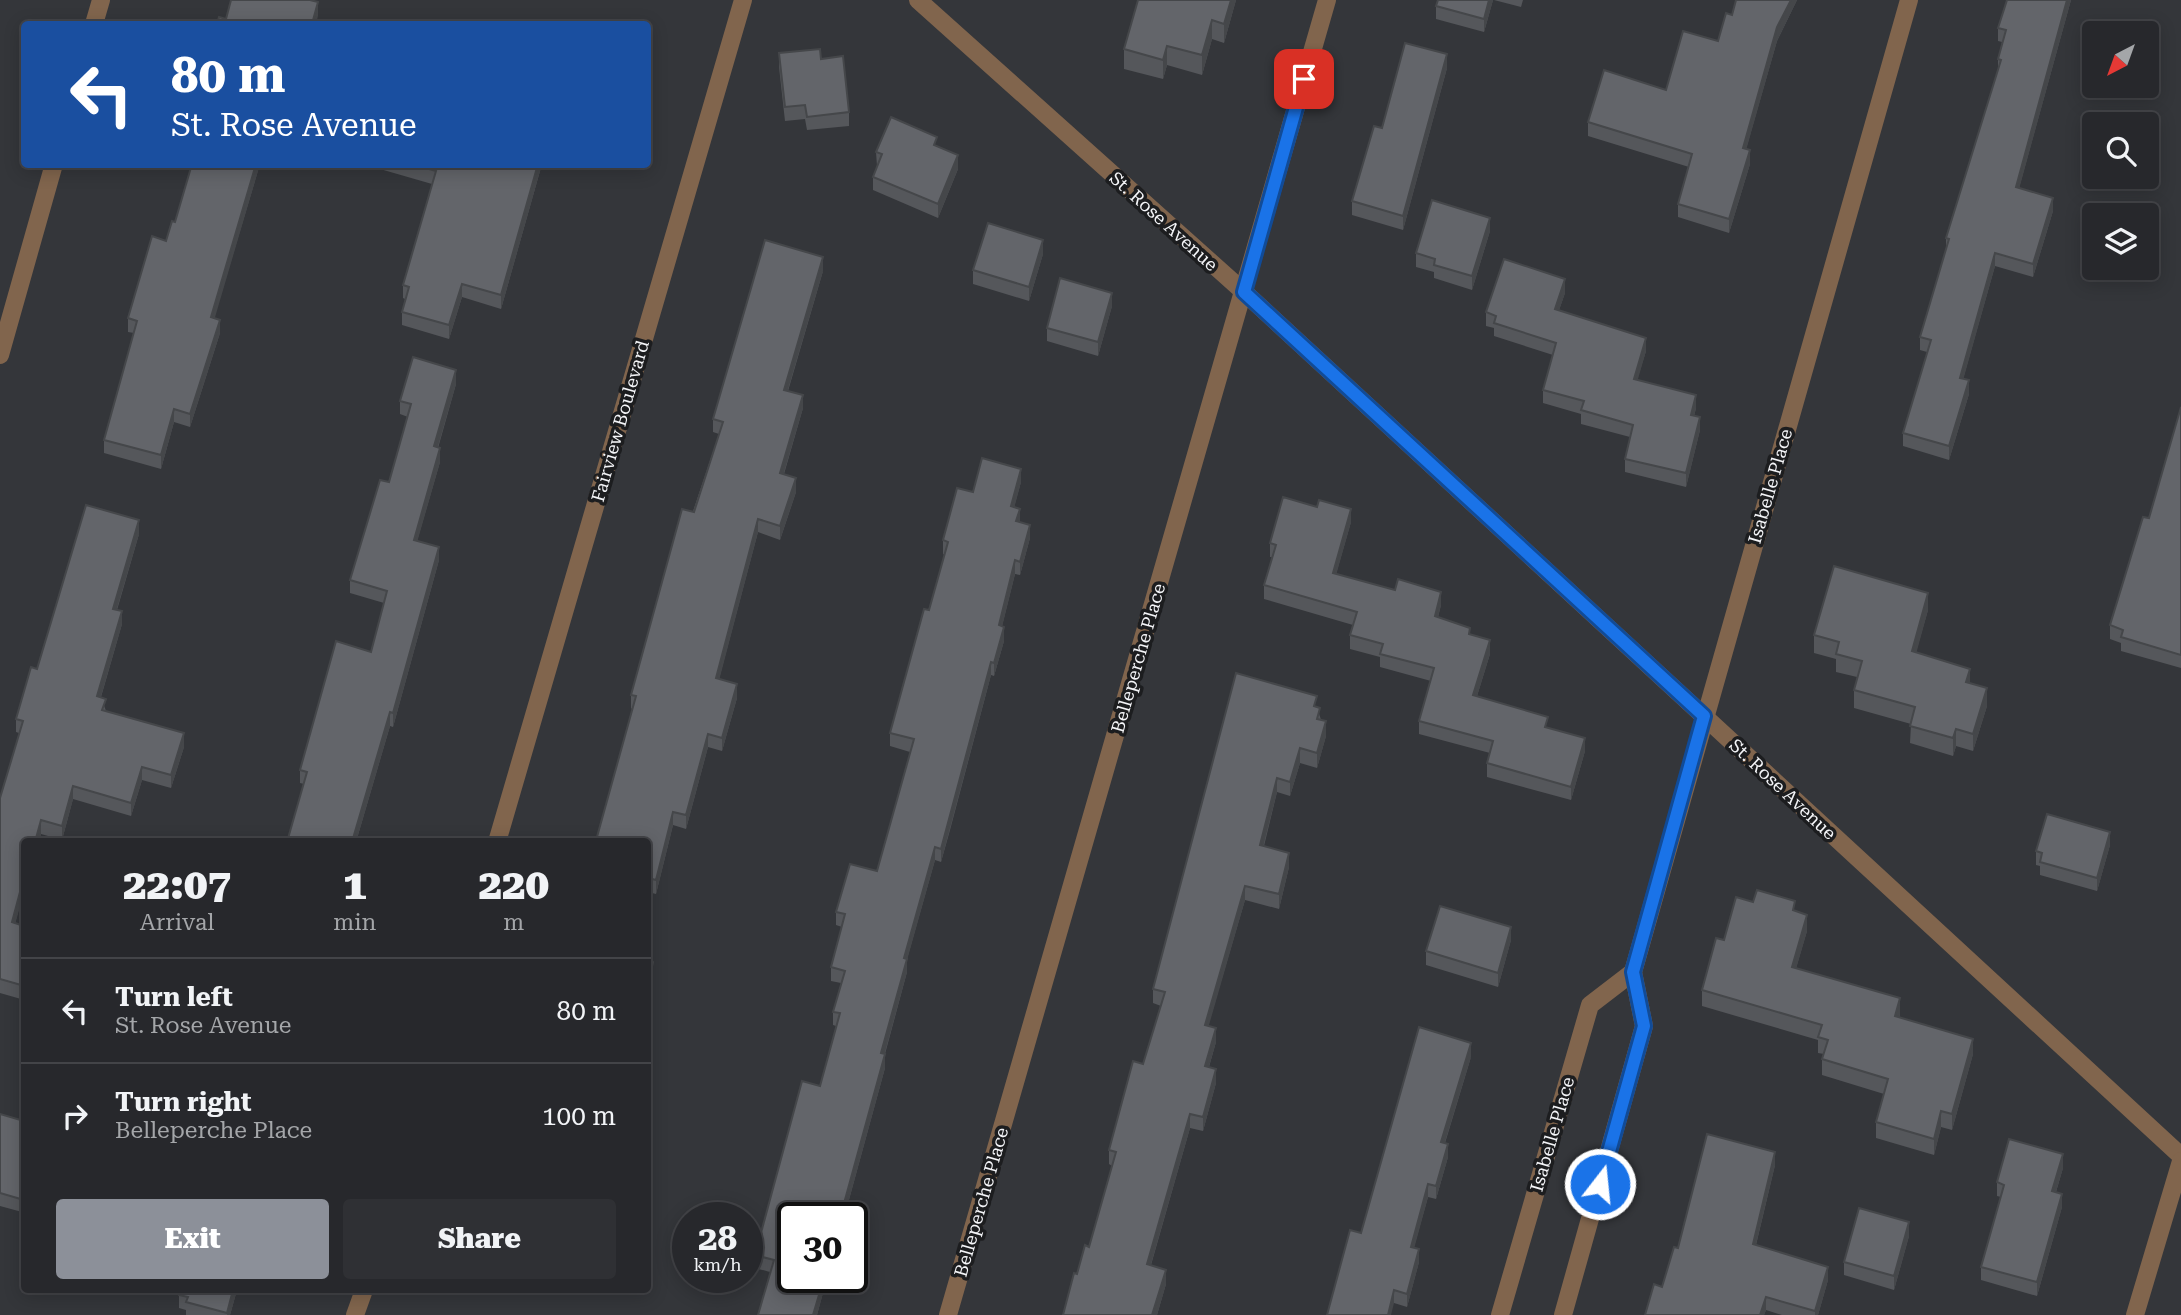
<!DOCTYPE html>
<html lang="en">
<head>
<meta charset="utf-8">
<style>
	:root { --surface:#27282c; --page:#2f3034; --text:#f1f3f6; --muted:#a4a6a9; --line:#434448; --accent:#8c9099 }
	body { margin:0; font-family:"Roboto Serif",serif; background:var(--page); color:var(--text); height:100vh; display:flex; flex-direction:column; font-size:26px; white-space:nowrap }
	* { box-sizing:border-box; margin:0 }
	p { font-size:23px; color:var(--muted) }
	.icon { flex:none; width:38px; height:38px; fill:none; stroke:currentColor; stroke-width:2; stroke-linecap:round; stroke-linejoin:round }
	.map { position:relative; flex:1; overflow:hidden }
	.drawer { position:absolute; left:21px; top:838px; width:630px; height:455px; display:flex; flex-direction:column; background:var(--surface); border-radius:7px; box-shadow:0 4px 18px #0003,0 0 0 2px var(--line) }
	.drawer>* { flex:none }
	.guide { position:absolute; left:21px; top:21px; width:630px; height:147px; border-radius:7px; box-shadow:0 4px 18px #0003,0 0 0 2px var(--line); background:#1a4fa0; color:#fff; overflow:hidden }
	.needle { width:46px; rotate:221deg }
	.tools { position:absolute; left:2082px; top:21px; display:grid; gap:14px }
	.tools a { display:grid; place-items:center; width:77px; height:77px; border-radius:7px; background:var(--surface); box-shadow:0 4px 18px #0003,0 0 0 2px var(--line); font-size:35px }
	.speed { position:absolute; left:672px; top:1202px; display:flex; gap:14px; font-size:35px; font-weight:700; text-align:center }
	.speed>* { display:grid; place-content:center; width:91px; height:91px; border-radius:50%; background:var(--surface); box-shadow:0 4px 18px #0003,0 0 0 2px var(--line); line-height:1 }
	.speed small { font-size:18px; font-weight:400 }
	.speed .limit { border:4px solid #111; border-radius:10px; background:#fff; color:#111 }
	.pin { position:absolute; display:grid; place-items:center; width:60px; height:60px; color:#fff; margin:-30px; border-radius:14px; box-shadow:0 4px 10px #0006 }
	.me { position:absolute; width:77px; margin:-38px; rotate:16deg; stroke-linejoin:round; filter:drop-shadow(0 0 5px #0008) }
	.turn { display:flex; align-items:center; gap:24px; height:147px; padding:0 35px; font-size:32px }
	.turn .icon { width:91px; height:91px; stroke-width:2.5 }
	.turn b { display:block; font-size:49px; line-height:60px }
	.eta { display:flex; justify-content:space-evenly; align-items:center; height:119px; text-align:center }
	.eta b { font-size:42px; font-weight:800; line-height:49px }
	.button { display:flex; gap:14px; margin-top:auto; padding:14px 35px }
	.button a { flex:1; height:80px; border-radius:7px; background:var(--accent); color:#fff; font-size:28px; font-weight:800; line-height:80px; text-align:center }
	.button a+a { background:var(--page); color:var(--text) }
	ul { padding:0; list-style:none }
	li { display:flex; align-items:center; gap:21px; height:105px; padding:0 35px; border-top:2px solid var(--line) }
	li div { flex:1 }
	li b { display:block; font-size:26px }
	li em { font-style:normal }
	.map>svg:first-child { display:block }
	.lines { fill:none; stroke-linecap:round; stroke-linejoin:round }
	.minor { stroke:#81654d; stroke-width:18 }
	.wall { fill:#55575b }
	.shaded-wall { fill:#45474a }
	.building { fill:#63656a; stroke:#45474a; stroke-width:2 }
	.route-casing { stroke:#114b97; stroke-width:18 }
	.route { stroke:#1a73e8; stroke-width:12 }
	.labels { text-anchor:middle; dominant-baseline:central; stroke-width:7; stroke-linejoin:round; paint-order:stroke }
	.street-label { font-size:18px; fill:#f4f5f8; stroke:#1c1d1f }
</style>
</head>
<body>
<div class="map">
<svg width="2181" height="1315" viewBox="0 0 2181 1315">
	<rect width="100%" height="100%" fill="#34363a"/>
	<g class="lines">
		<g class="minor">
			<path d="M918,0L1244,292L2181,1156"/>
			<path d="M94,24L101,0"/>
			<path d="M0,355L54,164"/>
			<path d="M497,842L743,0"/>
			<path d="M355,1315L364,1290"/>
			<path d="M948,1315L1327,0"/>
			<path d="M1500,1315L1590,1005L1633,972"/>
			<path d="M1563,1315L1644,1026L1633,972L1909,0"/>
			<path d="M2135,1315L2181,1161"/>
		</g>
	</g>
	<g class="wall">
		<path d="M1138,0H1236L1224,43L1212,39L1202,75L1167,65L1163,79L1124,69V49Z"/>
		<path d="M1493,0L1484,32L1436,19V6Z"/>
		<path d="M1494,0H1523L1521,7Z"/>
		<path d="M1736,0H1797L1777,41L1746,149L1750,164L1729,233L1678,217V204L1689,167L1588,136V122L1666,90L1718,41L1732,15Z"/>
		<path d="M2007,0H2071L2019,188L2053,211L2033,277L1995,266L1963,379L1969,394L1949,460L1903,446V433L1927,352L1920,350V337L1946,248V238L1998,72V59L2002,42L1998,41V28Z"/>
		<path d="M779,53L821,59L849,112V126L807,130L805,119L785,121L779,67Z"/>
		<path d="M1447,68L1403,230L1352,215V201L1382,128Z"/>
		<path d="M937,147L958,169L938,218L873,190V177L877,166L876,152Z"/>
		<path d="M260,164L214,318L220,333L190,427L174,422L161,469L104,453V440L134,333L128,332V318L175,222Z"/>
		<path d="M380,164H542L501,309L462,297L449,339L402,325V312L405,299L403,298V285L432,184L380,169Z"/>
		<path d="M1490,231L1472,290L1434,278V272L1416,267V253Z"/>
		<path d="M1043,254L1029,301L973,284V270Z"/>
		<path d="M823,271L788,391L803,408L784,474L796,492L780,540L758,532L719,679L737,698L722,751L708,747L686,829L673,825L656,894L648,892V842H597V837L632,709L631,708V695L719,434L713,432V419Z"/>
		<path d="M1565,293L1559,310L1646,351L1637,380L1696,408L1694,416L1700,430L1686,487L1625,472V459L1630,437L1581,424V414L1543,403V390L1553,355L1494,336V328L1486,326V312Z"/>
		<path d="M1112,306L1098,356L1047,341V328Z"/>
		<path d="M456,384L438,448L440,462L417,541L439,560L393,727L390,726L356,842H287L304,784L300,783V770L371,652L384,603L350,593V580L389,482L408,417L400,414V401Z"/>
		<path d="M2181,407V668L2121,651V643L2110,639V625L2149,518Z"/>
		<path d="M1021,482L1014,507L1020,522L1030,538L1020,575L1015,574L1002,626L1004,641L994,676L991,675L950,830L941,862L935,860L907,959V972L885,1054V1068L844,1218H793V1278H827L817,1315H758L770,1272L755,1268V1255L820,1086L836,1026L833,1025V1012L841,983L831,981V967L842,927L836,925V912L877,871L910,752L890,746V733L929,610L945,555L943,554V540L973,492Z"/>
		<path d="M1351,522L1336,574L1441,605L1438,617L1470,635L1490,654L1477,696L1548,728L1585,751L1571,800L1487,777V763L1490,753L1419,734V721L1431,681L1380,667V657L1350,649V635L1353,625L1264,599V585L1272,557H1270V543Z"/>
		<path d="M139,534L117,610L122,624L101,697L106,711L184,747L171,788L142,780L131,816L73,799L62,840L41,834L39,842H24V891L15,923L24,926V986L21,999L0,993V798L19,733L16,732V719L37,669Z"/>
		<path d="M1928,610L1916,652L1970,683L1987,706L1973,751L1956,746L1953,756L1910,743L1911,724L1854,708V690L1857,677L1836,672V659L1814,653V635Z"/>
		<path d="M1317,707L1326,736L1317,768L1300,763L1290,796L1277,792L1264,846L1289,867L1279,909L1245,900L1208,1026L1216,1042L1209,1067L1216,1083L1203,1131L1190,1128L1151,1265L1166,1284L1157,1315H1063L1077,1274L1089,1247L1112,1166L1109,1164V1150L1143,1064L1161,1006L1153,1003V989Z"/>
		<path d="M2110,845L2097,891L2040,875V866L2036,865V851Z"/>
		<path d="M1753,902L1795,911L1807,931L1796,968L1900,1014L1899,1018L1973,1054L1952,1130L1941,1127L1934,1155L1876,1138V1122L1884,1094L1822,1075V1059L1824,1054L1818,1053V1040L1702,1006V990Z"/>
		<path d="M1511,940L1498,987L1426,965V951Z"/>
		<path d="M1471,1057L1445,1143L1448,1157L1436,1199L1428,1197L1414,1247L1419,1262L1407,1307L1394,1303L1361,1233Z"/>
		<path d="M0,1114L24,1121V1223L22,1222V1212L0,1206Z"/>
		<path d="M1775,1165L1756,1245L1828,1280L1818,1315H1782L1766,1310L1764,1315H1645L1662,1287L1678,1248Z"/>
		<path d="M2063,1168L2056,1192L2062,1207L2037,1296L1981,1280V1267L2001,1197L1997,1196V1182Z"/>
		<path d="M1909,1236L1894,1290L1844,1275V1262Z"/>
		<path d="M180,1290H237L230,1315H186V1310L179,1308V1295Z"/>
	</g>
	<g class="shaded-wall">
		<path d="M1231,0H1236L1224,43V24Z"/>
		<path d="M1489,0H1493L1484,32V19Z"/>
		<path d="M1791,0H1797L1777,41L1743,161V148L1777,27Z"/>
		<path d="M2067,0H2071L2016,200V187Z"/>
		<path d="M318,2V16L316,24H312Z"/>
		<path d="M1212,20V39L1202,75V55Z"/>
		<path d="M1167,46V65L1163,79V60Z"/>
		<path d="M1447,54V68L1403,230V216Z"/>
		<path d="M1750,150V164L1729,233V219Z"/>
		<path d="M958,155V169L938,218V204Z"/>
		<path d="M256,164H260L211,331V317Z"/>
		<path d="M538,164H542L501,309V295Z"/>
		<path d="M2053,198V211L2033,277V264Z"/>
		<path d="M1490,218V231L1472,290V276Z"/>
		<path d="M1043,240V254L1029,301V287Z"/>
		<path d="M1995,253V266L1960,391V378Z"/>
		<path d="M823,257V271L784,403V390Z"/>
		<path d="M1565,279V293L1555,322V309Z"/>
		<path d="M462,284V297L449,339V325Z"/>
		<path d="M1112,293V306L1098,356V342Z"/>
		<path d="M220,320V333L190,427V414Z"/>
		<path d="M1646,338V351L1634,393V379Z"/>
		<path d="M456,370V384L434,460V446Z"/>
		<path d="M1969,380V394L1949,460V446Z"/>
		<path d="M803,395V408L780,486V473Z"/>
		<path d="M1696,395V408L1691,429V415Z"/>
		<path d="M174,409V422L161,469V455Z"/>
		<path d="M1700,417V430L1686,487V473Z"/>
		<path d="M440,448V462L414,553V540Z"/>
		<path d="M1021,469V482L1011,520V506Z"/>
		<path d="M796,478V492L780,540V526Z"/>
		<path d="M1020,509V522L1016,521Z"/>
		<path d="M1351,509V522L1333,586V573Z"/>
		<path d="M758,519V532L716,692V678Z"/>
		<path d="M139,520V534L113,622V609Z"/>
		<path d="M1030,525V538L1020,575V562Z"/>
		<path d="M439,547V560L393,727V713Z"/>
		<path d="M1015,560V574L999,639V625Z"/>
		<path d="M1441,592V605L1435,629V616Z"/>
		<path d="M1928,593V610L1912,669V651Z"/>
		<path d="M122,611V624L97,710V696Z"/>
		<path d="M1004,627V641L994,676V663Z"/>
		<path d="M1490,640V654L1473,709V695Z"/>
		<path d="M991,662V675L941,862V849Z"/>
		<path d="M1970,669V686L1966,682Z"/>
		<path d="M737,684V698L722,751V738Z"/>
		<path d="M1987,688V706L1973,751V734Z"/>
		<path d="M390,712V726L356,842H352Z"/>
		<path d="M1326,721V736L1317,768V753Z"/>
		<path d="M1956,729V746L1953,756V738Z"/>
		<path d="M184,733V747L171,788V775Z"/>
		<path d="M708,734V747L686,829V815Z"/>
		<path d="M1585,738V751L1571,800V787Z"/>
		<path d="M1300,748V763L1290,796V782Z"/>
		<path d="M142,767V780L131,816V803Z"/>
		<path d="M1277,778V792L1260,859V845Z"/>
		<path d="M73,786V799L62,840V826Z"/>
		<path d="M673,812V825L656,894V880Z"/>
		<path d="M41,820V834L39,842H35Z"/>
		<path d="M2110,832V845L2097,891V878Z"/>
		<path d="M935,847V860L904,971V958Z"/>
		<path d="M1289,853V867L1279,909V894Z"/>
		<path d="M24,877V891L12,936V922Z"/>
		<path d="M1245,886V900L1205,1039V1025Z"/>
		<path d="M1807,915V931L1792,983V967Z"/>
		<path d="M1511,927V940L1498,987V973Z"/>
		<path d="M907,959V972L881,1067V1053Z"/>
		<path d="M653,962V975L648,996V983Z"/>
		<path d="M24,972V986L21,999V985Z"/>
		<path d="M1900,998V1014L1895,1032V1016Z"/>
		<path d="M1216,1028V1042L1205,1080V1066Z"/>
		<path d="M1973,1039V1054L1952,1130V1114Z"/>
		<path d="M1471,1043V1057L1441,1155V1142Z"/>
		<path d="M885,1054V1068L844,1218H840Z"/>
		<path d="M1216,1069V1083L1203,1131V1117Z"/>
		<path d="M1941,1111V1127L1934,1155V1139Z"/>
		<path d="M1190,1114V1128L1147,1278V1264Z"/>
		<path d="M1448,1144V1157L1436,1199V1186Z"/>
		<path d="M1775,1152V1165L1753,1257V1244Z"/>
		<path d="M2063,1154V1168L2052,1205V1191Z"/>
		<path d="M1428,1184V1197L1411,1260V1247Z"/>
		<path d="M2062,1194V1207L2037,1296V1282Z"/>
		<path d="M1909,1222V1236L1894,1290V1276Z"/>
		<path d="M1419,1249V1262L1407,1307V1294Z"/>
		<path d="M1828,1267V1280L1818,1315H1815V1311Z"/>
		<path d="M1166,1270V1284L1157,1315H1152Z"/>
		<path d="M824,1278H827L817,1315H813Z"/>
		<path d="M233,1290H237L230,1315H227Z"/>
		<path d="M1394,1290V1303L1391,1315H1388Z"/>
		<path d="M1766,1297V1310L1764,1315H1760Z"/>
	</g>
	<g class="building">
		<path d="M231,0H310L318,2L312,24H217L219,17L226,19Z"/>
		<path d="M1138,0H1231L1224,24L1212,20L1202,55L1167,46L1163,60L1124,49Z"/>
		<path d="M1438,0H1489L1484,19L1436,6Z"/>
		<path d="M1736,0H1791L1777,27L1743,148L1750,150L1729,219L1678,204L1692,154L1588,122L1604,70L1666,90L1683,31L1718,41L1726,13L1732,15Z"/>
		<path d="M2007,0H2067L2016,187L2053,198L2033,264L1995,253L1960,378L1969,380L1949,446L1903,433L1931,340L1920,337L1949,239L1946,238L2001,60L1998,59L2006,30L1998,28Z"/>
		<path d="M1405,43L1447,54L1403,216L1352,201L1374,126L1382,128Z"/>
		<path d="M820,49L821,59L843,56L849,112L807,117L805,105L785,107L779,53Z"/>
		<path d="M891,117L937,137L934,145L958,155L938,204L873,177L882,154L876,152Z"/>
		<path d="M192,164H256L211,317L220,320L190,414L174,409L161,455L104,440L137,321L128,318L152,236L166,241L172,221L175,222Z"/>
		<path d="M412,164H538L501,295L462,284L449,325L402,312L409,287L403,285L436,171Z"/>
		<path d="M1432,200L1490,218L1472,276L1434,265L1435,259L1416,253Z"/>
		<path d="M988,223L1043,240L1029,287L973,270Z"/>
		<path d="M765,240L823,257L784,390L803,395L780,473L796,478L780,526L758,519L716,678L737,684L722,738L708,734L686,815L673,812L656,880L648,878V842H601L602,839L597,837L636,696L631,695L682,509L694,512L723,422L713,419Z"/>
		<path d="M1504,259L1565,279L1555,309L1646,338L1634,379L1696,395L1691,415L1700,417L1686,473L1625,459L1633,425L1581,410L1584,401L1543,390L1556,343L1494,323L1496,316L1486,312Z"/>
		<path d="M1060,278L1112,293L1098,342L1047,328Z"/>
		<path d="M413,357L456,370L434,446L440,448L414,540L439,547L393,713L390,712L352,842H287L307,772L300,770L336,641L371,652L387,591L350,580L380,480L389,482L411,404L400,401Z"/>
		<path d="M2181,407V655L2121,637L2123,630L2110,625L2143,517L2149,518Z"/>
		<path d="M982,458L1021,469L1011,506L1020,509L1016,521L1030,525L1020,562L1015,560L999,625L1004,627L994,663L991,662L941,849L935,847L904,958L907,959L881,1053L885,1054L840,1218H793V1278H824L813,1315H758L774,1260L755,1255L802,1081L820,1086L840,1013L833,1012L845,971L831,967L845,914L836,912L850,864L877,871L914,739L890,733L924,609L929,610L948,542L943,540L957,488L973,492Z"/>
		<path d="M1283,497L1317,507L1319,500L1351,509L1333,573L1395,590L1398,579L1441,592L1435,616L1470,628L1469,634L1490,640L1473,695L1548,717L1545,727L1585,738L1571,787L1487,763L1493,741L1419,721L1434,668L1380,654L1383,644L1350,635L1357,612L1264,585L1276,545L1270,543Z"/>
		<path d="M86,505L139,520L113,609L122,611L97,696L106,699L102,710L184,733L171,775L142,767L131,803L73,786L62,826L41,820L35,842H24V877L12,922L24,926V972L21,985L0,979V798L23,721L16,719L31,667L37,669Z"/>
		<path d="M1834,566L1928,593L1912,651L1970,669L1966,682L1987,688L1973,734L1956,729L1953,738L1910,726L1915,707L1854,690L1862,661L1836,654L1839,642L1814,635Z"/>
		<path d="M1236,673L1317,696L1314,706L1320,708L1317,719L1326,721L1317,753L1300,748L1290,782L1277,778L1260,845L1289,853L1279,894L1245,886L1205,1025L1216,1028L1205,1066L1216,1069L1203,1117L1190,1114L1147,1264L1166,1270L1152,1315H1063L1074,1273L1077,1274L1085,1245L1089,1247L1116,1152L1109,1150L1133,1061L1143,1064L1165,992L1153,989Z"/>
		<path d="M2047,814L2110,832L2097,878L2040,862L2042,853L2036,851Z"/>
		<path d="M1757,890L1795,901L1793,910L1807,915L1792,967L1900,998L1895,1016L1973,1039L1952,1114L1941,1111L1934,1139L1876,1122L1888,1079L1822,1059L1828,1040L1818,1037L1822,1025L1702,990L1716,938L1724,940L1736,897L1753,902Z"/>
		<path d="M1440,906L1511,927L1498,973L1426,951Z"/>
		<path d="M648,960L653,962L648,983Z"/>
		<path d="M1419,1027L1471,1043L1441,1142L1448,1144L1436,1186L1428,1184L1411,1247L1419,1249L1407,1294L1394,1290L1388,1315H1327L1350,1230L1361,1233Z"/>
		<path d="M0,1114L24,1121V1210L22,1209L24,1200L0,1193Z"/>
		<path d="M1707,1134L1775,1152L1753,1244L1828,1267L1815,1311L1766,1297L1760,1315H1645L1654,1284L1662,1287L1674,1247L1678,1248Z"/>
		<path d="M2009,1139L2063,1154L2052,1191L2062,1194L2037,1282L1981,1267L2004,1185L1997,1182Z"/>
		<path d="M1859,1208L1909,1222L1894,1276L1844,1262Z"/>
		<path d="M180,1290H233L227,1313L186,1302L188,1297L179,1295Z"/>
	</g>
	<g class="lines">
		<defs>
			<path id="route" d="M1304,79L1244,292L1704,716L1633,972L1644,1026L1600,1184"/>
		</defs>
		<use href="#route" class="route-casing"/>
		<use href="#route" class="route"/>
	</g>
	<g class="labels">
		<g class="street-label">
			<text transform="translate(1164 221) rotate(42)">St. Rose Avenue</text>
			<text transform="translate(620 421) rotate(-74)">Fairview Boulevard</text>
			<text transform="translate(1770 486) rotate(-74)">Isabelle Place</text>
			<text transform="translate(1138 658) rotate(-74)">Belleperche Place</text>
			<text transform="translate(1783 789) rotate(43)">St. Rose Avenue</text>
			<text transform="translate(1552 1134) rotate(-74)">Isabelle Place</text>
			<text transform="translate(981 1202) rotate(-74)">Belleperche Place</text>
		</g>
	</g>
</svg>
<div class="tools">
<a><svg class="needle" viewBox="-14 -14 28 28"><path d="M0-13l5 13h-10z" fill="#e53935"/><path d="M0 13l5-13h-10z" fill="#a4a6a9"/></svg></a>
<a><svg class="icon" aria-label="search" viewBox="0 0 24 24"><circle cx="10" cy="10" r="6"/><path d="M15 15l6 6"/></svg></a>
<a><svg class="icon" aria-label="layers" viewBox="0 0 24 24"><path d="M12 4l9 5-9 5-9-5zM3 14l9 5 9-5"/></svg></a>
</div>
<div class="speed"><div>28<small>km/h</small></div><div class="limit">30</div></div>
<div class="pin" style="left:1304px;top:79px;background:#d93025"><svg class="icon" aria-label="arrive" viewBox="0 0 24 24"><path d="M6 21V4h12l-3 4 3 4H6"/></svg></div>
<svg class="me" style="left:1600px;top:1184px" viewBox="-20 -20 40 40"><circle r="17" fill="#1a73e8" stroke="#fff" stroke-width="3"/><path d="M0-11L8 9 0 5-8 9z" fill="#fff"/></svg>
<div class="guide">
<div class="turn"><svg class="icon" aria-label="left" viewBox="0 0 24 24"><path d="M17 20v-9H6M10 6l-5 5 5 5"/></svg><div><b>80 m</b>St. Rose Avenue</div></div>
</div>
<section class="drawer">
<div class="eta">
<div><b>22:07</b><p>Arrival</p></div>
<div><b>1</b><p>min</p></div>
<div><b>220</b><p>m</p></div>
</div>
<ul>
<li><svg class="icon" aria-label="left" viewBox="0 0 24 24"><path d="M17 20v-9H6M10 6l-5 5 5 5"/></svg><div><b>Turn left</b><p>St. Rose Avenue</p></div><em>80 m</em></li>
<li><svg class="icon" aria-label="right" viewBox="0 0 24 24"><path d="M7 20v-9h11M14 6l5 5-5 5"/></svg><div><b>Turn right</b><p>Belleperche Place</p></div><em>100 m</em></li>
</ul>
<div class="button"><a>Exit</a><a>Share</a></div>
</section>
</div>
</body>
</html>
